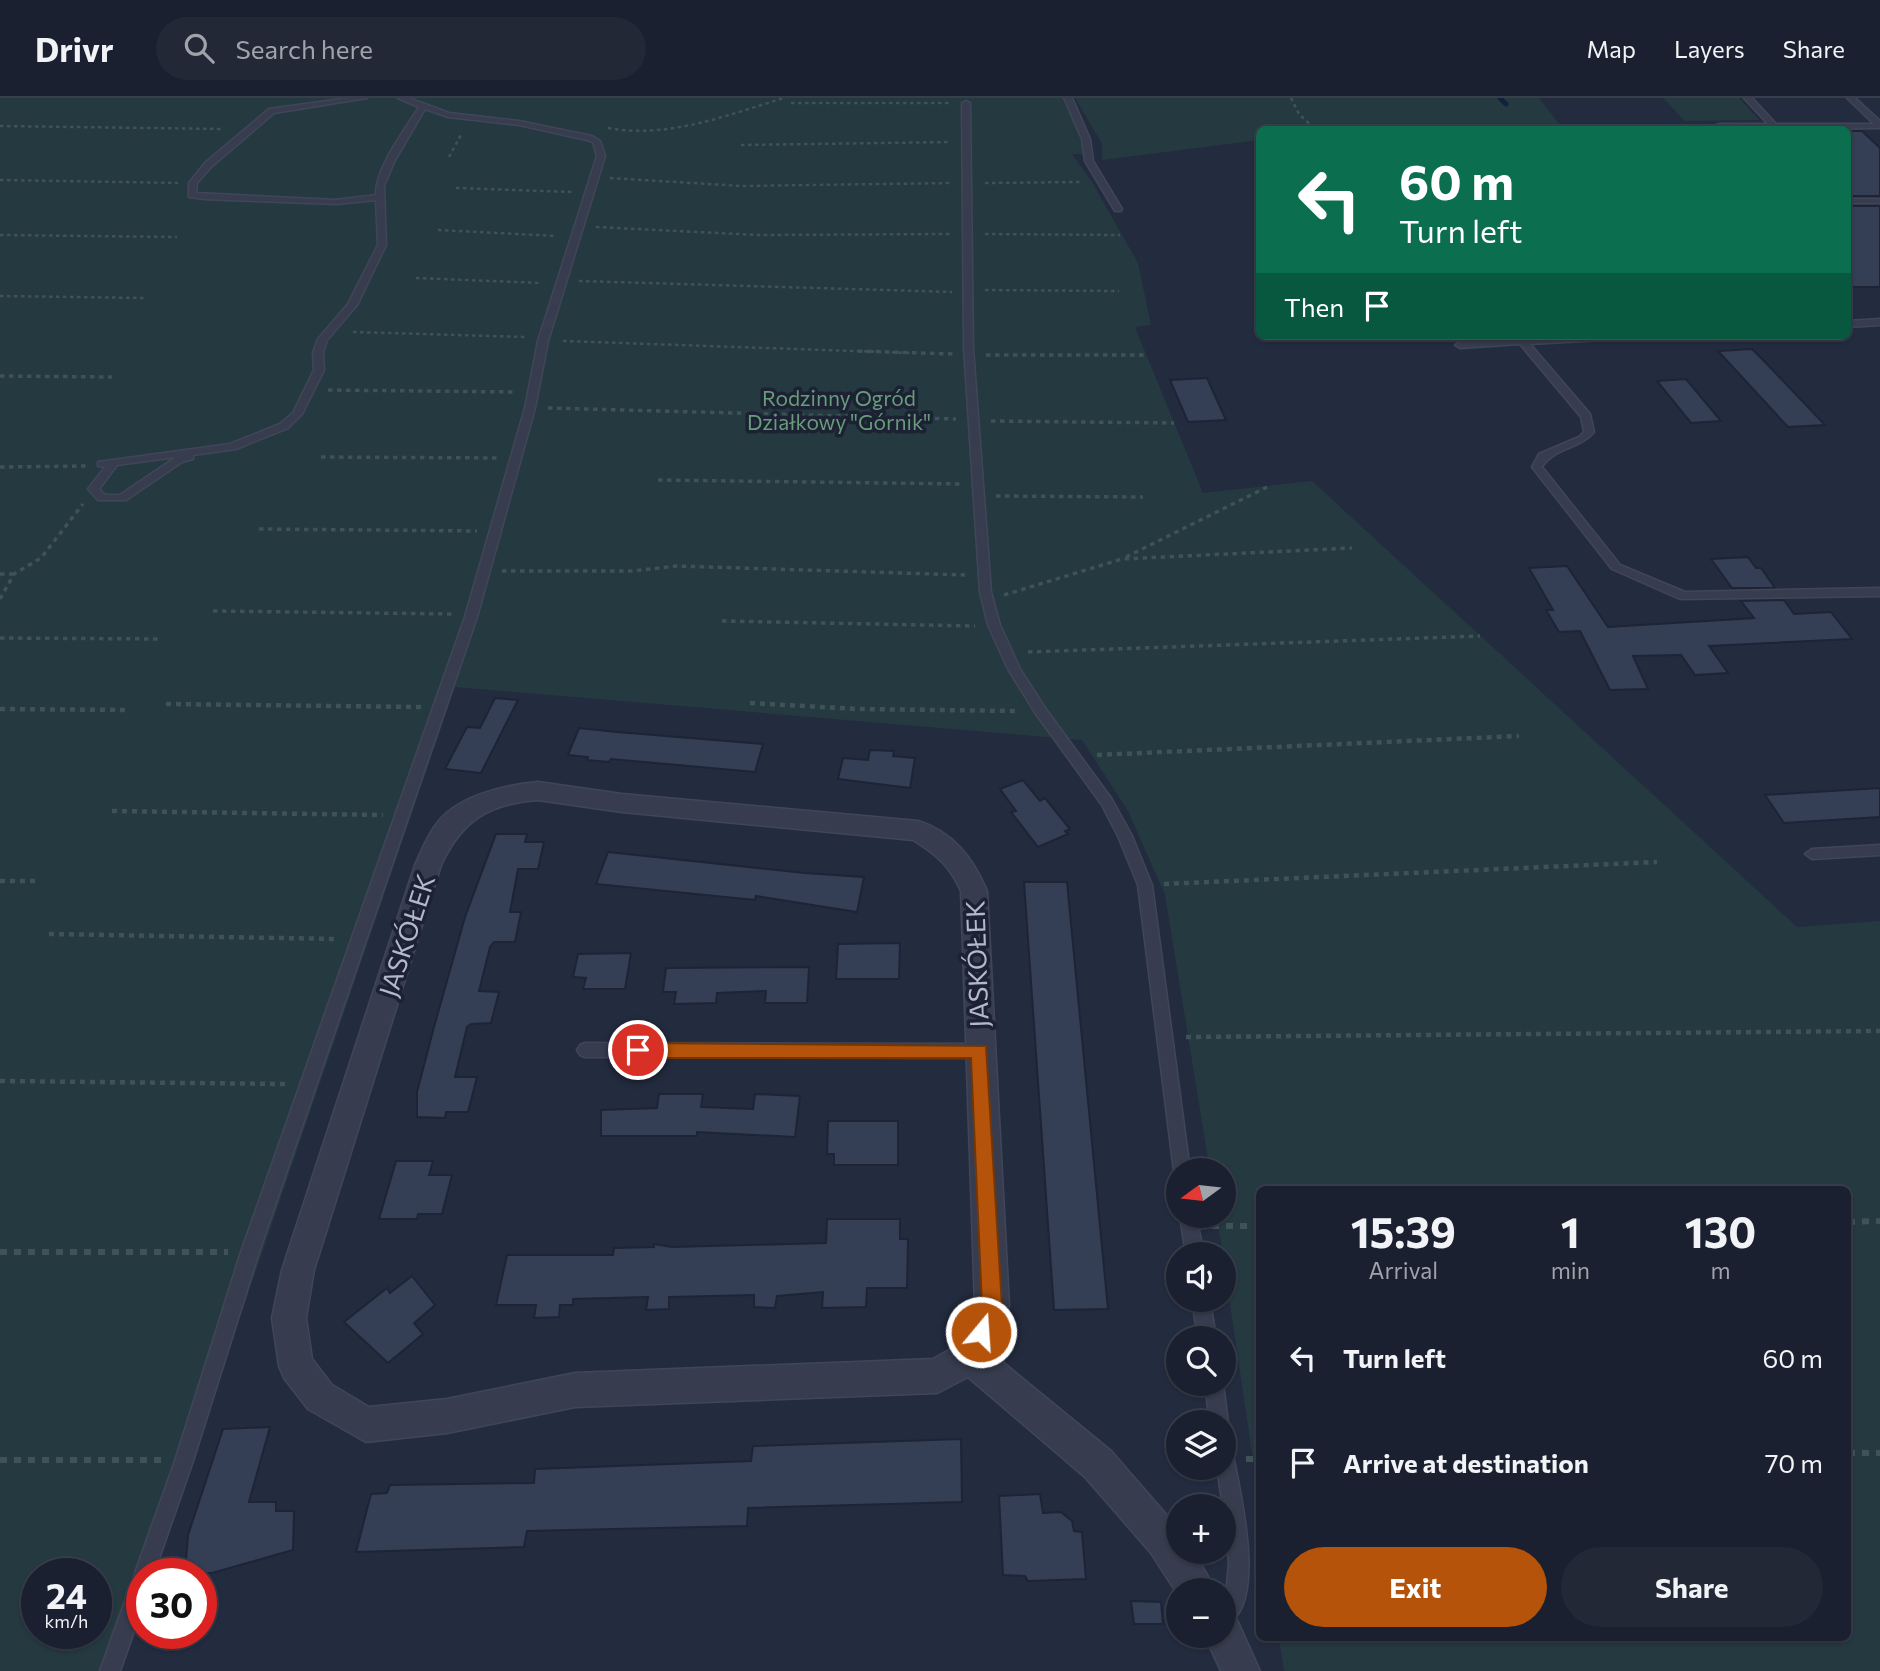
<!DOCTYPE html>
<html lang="en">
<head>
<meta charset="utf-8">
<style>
	:root { --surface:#1a202f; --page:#232837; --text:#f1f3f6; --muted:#9fa3aa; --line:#383e4b; --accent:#b45309 }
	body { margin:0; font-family:Commissioner,sans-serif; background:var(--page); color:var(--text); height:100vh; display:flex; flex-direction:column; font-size:26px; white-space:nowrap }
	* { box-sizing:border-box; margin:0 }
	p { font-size:23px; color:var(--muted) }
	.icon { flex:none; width:38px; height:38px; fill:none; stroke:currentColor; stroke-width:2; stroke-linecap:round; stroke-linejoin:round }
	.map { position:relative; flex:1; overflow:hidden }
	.side { position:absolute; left:1256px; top:1088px; width:595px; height:455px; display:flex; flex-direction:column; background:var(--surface); border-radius:10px; box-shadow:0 2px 5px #0004,0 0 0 2px var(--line) }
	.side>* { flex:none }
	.top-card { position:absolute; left:1256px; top:28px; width:595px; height:214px; border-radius:10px; box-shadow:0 2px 5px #0004,0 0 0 2px var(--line); background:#0b6e4f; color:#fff; overflow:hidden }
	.needle { width:46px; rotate:255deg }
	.controls { position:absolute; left:1166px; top:1060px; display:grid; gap:14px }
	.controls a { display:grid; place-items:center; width:70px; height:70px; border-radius:50%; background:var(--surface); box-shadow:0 2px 5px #0004,0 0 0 2px var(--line); font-size:35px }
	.speed { position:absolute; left:21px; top:1460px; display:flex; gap:14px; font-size:35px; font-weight:700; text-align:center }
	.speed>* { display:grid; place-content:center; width:91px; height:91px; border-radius:50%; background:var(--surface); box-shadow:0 2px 5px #0004,0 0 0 2px var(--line); line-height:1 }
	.speed small { font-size:18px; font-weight:400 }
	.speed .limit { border:10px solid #d22; background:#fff; color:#111 }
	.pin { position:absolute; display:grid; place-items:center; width:60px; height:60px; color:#fff; margin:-30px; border:4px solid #fff; border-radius:50%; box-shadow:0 2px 7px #0007 }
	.me { position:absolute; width:77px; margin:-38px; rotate:18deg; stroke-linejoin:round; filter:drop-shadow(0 0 5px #0008) }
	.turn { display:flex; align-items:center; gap:24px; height:147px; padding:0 28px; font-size:32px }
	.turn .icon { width:91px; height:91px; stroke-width:2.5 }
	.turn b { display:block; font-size:49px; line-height:60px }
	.then { display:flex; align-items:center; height:66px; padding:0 28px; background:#0003; gap:14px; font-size:26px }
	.eta { display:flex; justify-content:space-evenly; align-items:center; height:119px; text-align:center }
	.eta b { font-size:42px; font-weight:700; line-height:49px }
	.cta { display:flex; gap:14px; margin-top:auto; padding:14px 28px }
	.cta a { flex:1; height:80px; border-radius:42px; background:var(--accent); color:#fff; font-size:28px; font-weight:700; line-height:80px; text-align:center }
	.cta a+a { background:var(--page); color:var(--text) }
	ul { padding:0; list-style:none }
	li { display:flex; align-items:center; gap:21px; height:105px; padding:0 28px }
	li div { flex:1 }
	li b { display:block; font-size:26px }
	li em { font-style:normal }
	header { display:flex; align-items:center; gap:42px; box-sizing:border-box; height:98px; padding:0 35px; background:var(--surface); border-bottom:2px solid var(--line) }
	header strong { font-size:33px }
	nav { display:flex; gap:38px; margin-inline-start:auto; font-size:24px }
	.search { width:490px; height:63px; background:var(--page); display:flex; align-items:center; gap:18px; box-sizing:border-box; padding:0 24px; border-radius:38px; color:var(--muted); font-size:26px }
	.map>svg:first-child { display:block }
	.green { fill:#253940; fill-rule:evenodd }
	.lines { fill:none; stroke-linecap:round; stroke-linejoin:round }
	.stream { stroke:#15203d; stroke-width:5 }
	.building { fill:#343e55; stroke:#1e2436; stroke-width:2 }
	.service-casing { stroke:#404658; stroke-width:3 }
	.minor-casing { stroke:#404658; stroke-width:3 }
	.path-far3 { stroke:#3e5258; stroke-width:2.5; stroke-dasharray:3.5 3.5; stroke-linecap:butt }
	.path-far2 { stroke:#3e5258; stroke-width:3.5; stroke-dasharray:4.5 4.5; stroke-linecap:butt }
	.path-far1 { stroke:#3e5258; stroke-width:4.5; stroke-dasharray:5 5; stroke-linecap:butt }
	.path { stroke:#3e5258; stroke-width:6; stroke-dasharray:7 7; stroke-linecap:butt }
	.service { fill:#373d4f; fill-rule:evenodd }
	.minor { fill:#373d4f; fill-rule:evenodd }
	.route { fill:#b45309; stroke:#753606; stroke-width:2 }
	.labels { text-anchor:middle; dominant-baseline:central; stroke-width:7; stroke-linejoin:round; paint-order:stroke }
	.far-park-label { font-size:21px; fill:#689c7b; stroke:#1c2234 }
	.street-label { font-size:26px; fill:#b3b8ca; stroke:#1c2234 }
</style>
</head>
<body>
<header>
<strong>Drivr</strong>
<div class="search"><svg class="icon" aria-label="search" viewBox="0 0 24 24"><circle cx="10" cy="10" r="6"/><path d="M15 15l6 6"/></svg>Search here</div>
<nav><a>Map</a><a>Layers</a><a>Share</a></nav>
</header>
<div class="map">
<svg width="1880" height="1573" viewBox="0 0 1880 1573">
	<rect width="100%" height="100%" fill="#232b3f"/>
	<g class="green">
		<path d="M0,0H1062L1079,35L1084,56H1072L1092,84L1138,165L1151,227L1135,229L1203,395L1312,383L1797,829L1880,823V1573H1284L1279,1540H1848V1092H1260V1409L1217,1118H1223V1073H1210L1165,797L1128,713L1082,642L455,589L153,1475H142V1509L120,1573H0ZM37,1475H96V1535H37Z"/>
		<path d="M1075,0H1539L1563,31L1260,32V42L1102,62V46Z"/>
		<path d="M1663,0H1739L1759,22L1685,23Z"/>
	</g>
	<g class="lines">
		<path class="stream" d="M1500,0L1506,6"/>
	</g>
	<g class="building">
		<path d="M1848,33H1862L1880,50V98H1848Z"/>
		<rect x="1848" y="108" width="32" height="81"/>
		<path d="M1752,251L1765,264L1825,327L1788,329L1718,253Z"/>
		<path d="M1207,280L1226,322L1188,324L1170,282Z"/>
		<path d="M1686,281L1721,323L1691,325L1657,283Z"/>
		<path d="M1748,459L1756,470H1761L1775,490H1732L1711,461Z"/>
		<path d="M1567,468L1608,529L1754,520L1741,503L1784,502L1794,516L1831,514L1852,541L1709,548L1728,575L1695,577L1681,557L1633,558L1648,591L1610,592L1580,533L1559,534L1546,512H1553L1529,470Z"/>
		<path d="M495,600L518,602L481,675L445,671L467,629L480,630Z"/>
		<path d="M579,630L617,634L763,646L755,674L611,661L609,664L587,662L588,659L568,657Z"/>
		<path d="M870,652L894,653L893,658L915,660L910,690L838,681L843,660L868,662Z"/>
		<path d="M1023,682L1040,703L1045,700L1070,731L1065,733L1068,736L1038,749L1011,714L1016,713L1000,691Z"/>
		<path d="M1880,690V719L1784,725L1765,697Z"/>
		<path d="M496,736H527L525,744H544L538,771H518L510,814H521L515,844H494L490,849L479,893L499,894L491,925L471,926L467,929L455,979H477L468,1014H446L445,1020L417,1019V994L434,929L465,819Z"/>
		<path d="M608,754L805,775L864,779L857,814L756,798L755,802L596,786Z"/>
		<path d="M1024,784H1067L1108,1211L1054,1212Z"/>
		<path d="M900,845L899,881H836L838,846Z"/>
		<path d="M631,855L625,891H583L586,880L573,879L578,856Z"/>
		<path d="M809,869L807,905H765L766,893L717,895L716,905L674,906L676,894H663L666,870Z"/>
		<path d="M659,996H703L701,1009L753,1011L755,996L800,998L795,1039L697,1034V1038H601V1012L657,1010Z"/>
		<path d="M828,1023H898V1067H834V1056H827Z"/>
		<path d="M396,1063H433L429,1077H452L442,1116H418L417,1121H379Z"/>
		<path d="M827,1121H900V1141H908L907,1190H867L866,1209L822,1210L823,1194L777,1198L775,1210L754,1209V1197L669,1199V1211L646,1212L648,1199L573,1201V1207H560L559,1219L534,1220L536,1207H496L507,1157H613L614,1150L654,1149V1146L672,1149L826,1145Z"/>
		<path d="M412,1178L435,1207L414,1225L423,1236L388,1265L344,1224L387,1190L390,1195Z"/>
		<path d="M270,1329L249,1404H276V1413H294L293,1452L212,1475H185L188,1437L223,1331Z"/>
		<path d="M961,1341L962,1404L748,1410L747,1428L527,1433L524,1449L356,1454L371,1396L387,1395L390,1387L534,1385L535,1371L751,1363L753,1348Z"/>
		<path d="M1040,1396L1043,1415L1061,1414L1072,1423L1074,1433L1082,1434L1086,1481L1028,1483L1025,1478L1003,1477L999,1398Z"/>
		<path d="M1131,1503L1161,1504L1163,1526H1134Z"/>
	</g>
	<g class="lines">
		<defs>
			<g id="service">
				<path d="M348,0H367L274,15L211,69L197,85L196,95L336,102L376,97C375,70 405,32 419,9L398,0H409L449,15L519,23L592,38L600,43L605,58L548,243L535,310L477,519L259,1154L193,1363L154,1475H142V1511L120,1573H100L175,1363L241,1154L465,519L525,310L538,243L597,58L593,44L587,42L519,27L448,19L425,11L394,64L384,88L386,147L357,207L327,242L323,255L324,272L302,316L288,330L236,351L193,357V361L182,364L126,402H98L88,391L105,369L98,368V364L230,346L280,326L293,315L314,272L313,255L318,241L348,206L378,147L376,102L336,106L204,101L189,99V85L205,65L269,11ZM176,359L120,397H105L99,391L117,367Z"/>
				<path d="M1064,0H1072L1090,41L1093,63L1122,111L1121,113H1115L1085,63L1082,41Z"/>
				<path d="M1744,0H1752L1776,26H1874L1847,0H1855L1880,23V30L1699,32L1720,26H1768Z"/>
				<path d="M966,3L970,5L973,250L991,494L1000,527L1020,571L1045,610L1111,700L1132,738L1152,787L1190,1073H1178V1079L1174,1073L1138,787L1118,738L1102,707L1036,616L1008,571L988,527L980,494L964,250L962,5Z"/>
				<rect x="1848" y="101" width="32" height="4"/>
				<path d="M1880,221V227L1848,229V223Z"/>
				<path d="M1572,238H1627L1622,241L1530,246L1590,316L1594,334C1580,351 1553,350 1542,369L1620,467L1685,494L1880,490V498L1680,501L1612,471L1532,369L1539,356L1579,339L1584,334L1581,319L1520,246L1460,250L1455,247L1460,244Z"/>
				<path d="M1880,747V757L1812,761L1805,756L1812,751Z"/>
				<path d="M585,945L979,946L984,948L987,953L984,958L979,960L585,959L580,957L577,952L580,947Z"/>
				<path d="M1180,1118H1196L1204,1157H1186Z"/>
				<path d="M1192,1202H1210L1216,1241H1198Z"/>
				<path d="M1205,1286H1223L1228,1325L1226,1332L1223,1333V1325H1210Z"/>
				<path d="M1223,1343L1230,1345L1232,1352C1239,1390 1270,1510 1223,1529V1502L1227,1487L1229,1465L1224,1415L1217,1370H1223Z"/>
			</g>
			<g id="minor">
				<path d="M538,684L622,696L918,723C953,734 973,760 987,793L1009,1208L989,1253L1111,1353L1177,1429L1178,1454H1194L1216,1493H1178V1497L1151,1455L1085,1379L968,1279L937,1295L575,1309L447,1335L366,1344L308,1311L284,1280L279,1268L272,1220L282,1172L415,767C421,754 427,739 435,728C455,698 505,687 538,684ZM538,702L622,714L913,742C936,756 950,768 961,793L975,1208L958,1247L933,1261L575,1275L447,1301L369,1309L332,1287L312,1261L306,1220L314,1172L441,767C462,722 488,706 538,702Z"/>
				<path d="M1223,1517L1237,1522L1260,1573H1221L1205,1538H1223Z"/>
			</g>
		</defs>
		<use href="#service" class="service-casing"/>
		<use href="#minor" class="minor-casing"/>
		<g class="path-far3">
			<path d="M1291,0L1299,16L1316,32"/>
			<path d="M791,5H951"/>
			<path d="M0,28L223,31"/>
			<path d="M608,30C669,41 727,17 784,0"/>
			<path d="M741,47L950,44"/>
			<path d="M449,59L462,35"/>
			<path d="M610,80L741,88L951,85"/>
			<path d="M0,82L178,85"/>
			<path d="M985,85L1081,84"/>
			<path d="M456,90L572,94"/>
			<path d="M596,129L758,137L951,136"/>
			<path d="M438,132L557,138"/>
			<path d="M985,136L1120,137"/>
			<path d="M0,137L177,139"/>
			<path d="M416,180L541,185"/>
			<path d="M579,183L952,194"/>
			<path d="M985,192L1119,193"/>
			<path d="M0,198L146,200"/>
			<path d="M353,234L526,239"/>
			<path d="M563,243L911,255"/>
		</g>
		<g class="path-far2">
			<path d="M858,253L953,256"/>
			<path d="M986,257H1146"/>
			<path d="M0,278L112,279"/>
			<path d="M328,292L516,294"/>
			<path d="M548,310L956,321"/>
			<path d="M991,323L1174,325"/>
			<path d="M321,359L498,360"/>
			<path d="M0,369L87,368"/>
			<path d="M658,382L962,386"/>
			<path d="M996,398L1143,399"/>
			<path d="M259,431L477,433"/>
			<path d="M1126,459L1269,388"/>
			<path d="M502,473H632L676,468L966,477"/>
			<path d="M0,476H13"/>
			<path d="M1004,497L1122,461L1352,450"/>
			<path d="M0,501L14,476L41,460L83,406"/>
			<path d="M213,513L453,516"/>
			<path d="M722,523L975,528"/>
			<path d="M0,540L160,541"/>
			<path d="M1028,554L1480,538"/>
		</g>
		<g class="path-far1">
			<path d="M750,605L857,611L1019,613"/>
			<path d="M166,606L421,609"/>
			<path d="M0,611L127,612"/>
			<path d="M1097,657L1519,638"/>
			<path d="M112,713L383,717"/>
			<path d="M0,783H37"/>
			<path d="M1164,786L1657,764"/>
			<path d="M49,836L336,841"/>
			<path d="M1186,939L1880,933"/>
			<path d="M0,983L286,986"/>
		</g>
		<g class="path">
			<path d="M1848,1124L1880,1123"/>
			<path d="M1212,1128H1260"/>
			<path d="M0,1154H228"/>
			<path d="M1848,1355H1880"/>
			<path d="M1246,1361H1260"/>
			<path d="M0,1362H162"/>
		</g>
		<use href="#service" class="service"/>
		<use href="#minor" class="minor"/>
	</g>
	<path class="route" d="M638,945L986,948L1002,1208L988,1241L981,1244L974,1241L971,1234L982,1208L971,960H638L629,952Z"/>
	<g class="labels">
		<g class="far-park-label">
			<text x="839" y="299">Rodzinny Ogród<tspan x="839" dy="24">Działkowy "Górnik"</tspan></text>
		</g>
		<g class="street-label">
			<text transform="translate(406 837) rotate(-72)">JASKÓŁEK</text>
			<text transform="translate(976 866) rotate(-92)">JASKÓŁEK</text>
		</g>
	</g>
</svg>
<div class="controls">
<a><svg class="needle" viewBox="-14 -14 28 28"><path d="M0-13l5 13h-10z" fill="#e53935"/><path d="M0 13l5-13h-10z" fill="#9fa3aa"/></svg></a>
<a><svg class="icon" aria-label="sound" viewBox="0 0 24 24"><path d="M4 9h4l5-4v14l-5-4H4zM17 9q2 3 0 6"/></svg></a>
<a><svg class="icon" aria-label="search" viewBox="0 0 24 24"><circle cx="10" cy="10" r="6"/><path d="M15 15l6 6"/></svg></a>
<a><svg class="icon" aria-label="layers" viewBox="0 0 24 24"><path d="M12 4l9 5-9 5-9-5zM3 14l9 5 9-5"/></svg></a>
<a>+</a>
<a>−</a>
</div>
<div class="speed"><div>24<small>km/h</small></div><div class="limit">30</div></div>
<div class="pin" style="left:638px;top:952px;background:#d93025"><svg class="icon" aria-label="arrive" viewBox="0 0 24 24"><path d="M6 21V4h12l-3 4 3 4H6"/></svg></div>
<svg class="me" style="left:981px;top:1234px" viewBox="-20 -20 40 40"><circle r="17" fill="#b45309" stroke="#fff" stroke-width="3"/><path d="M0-11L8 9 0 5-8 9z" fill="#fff"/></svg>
<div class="top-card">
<div class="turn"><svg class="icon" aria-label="left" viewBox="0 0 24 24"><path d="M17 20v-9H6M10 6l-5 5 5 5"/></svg><div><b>60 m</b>Turn left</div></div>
<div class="then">Then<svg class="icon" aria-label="arrive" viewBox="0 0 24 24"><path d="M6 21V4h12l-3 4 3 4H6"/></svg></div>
</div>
<section class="side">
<div class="eta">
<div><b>15:39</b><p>Arrival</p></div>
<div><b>1</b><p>min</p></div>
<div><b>130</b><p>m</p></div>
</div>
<ul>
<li><svg class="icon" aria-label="left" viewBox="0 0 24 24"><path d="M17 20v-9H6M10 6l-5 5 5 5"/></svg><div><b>Turn left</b></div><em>60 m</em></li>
<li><svg class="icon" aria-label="arrive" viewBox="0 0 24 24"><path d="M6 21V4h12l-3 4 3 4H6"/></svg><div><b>Arrive at destination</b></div><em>70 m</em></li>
</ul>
<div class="cta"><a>Exit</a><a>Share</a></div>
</section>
</div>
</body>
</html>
